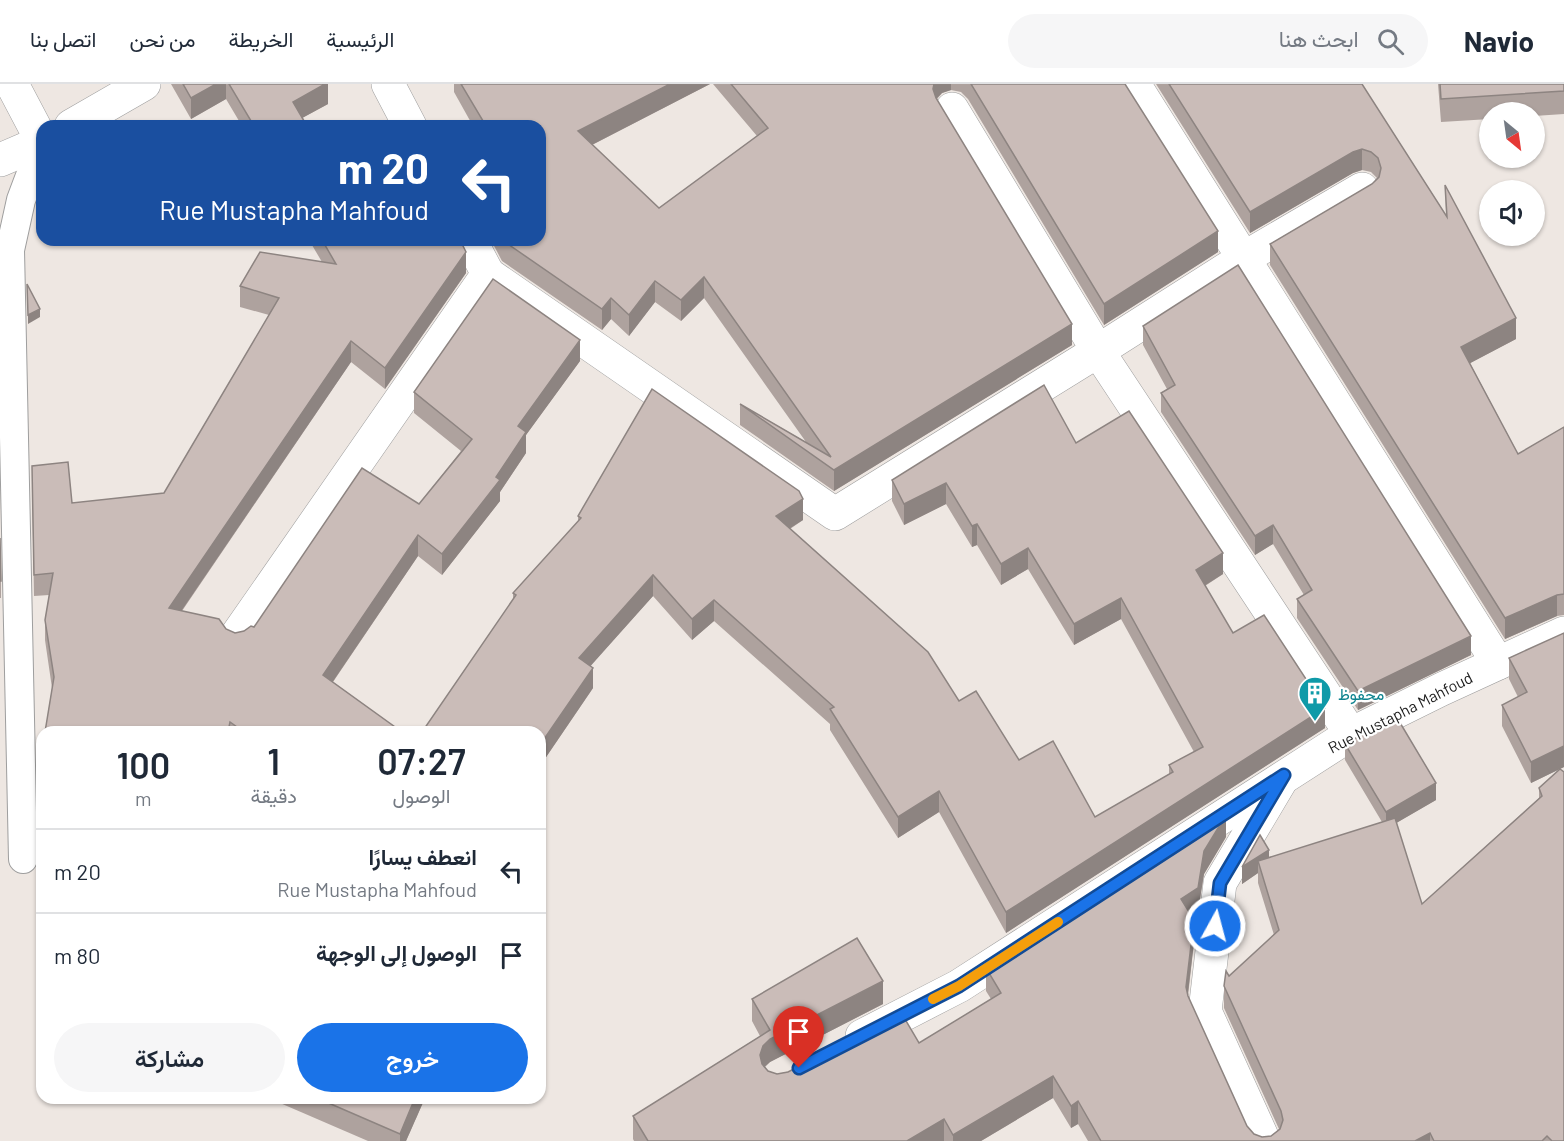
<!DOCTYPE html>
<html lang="ar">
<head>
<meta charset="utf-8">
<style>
	:root { --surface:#fff; --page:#f6f6f7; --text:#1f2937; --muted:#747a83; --line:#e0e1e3; --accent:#1a73e8 }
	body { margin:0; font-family:Barlow,Vazirmatn,sans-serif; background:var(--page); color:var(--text); direction:rtl; height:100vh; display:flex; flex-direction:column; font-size:22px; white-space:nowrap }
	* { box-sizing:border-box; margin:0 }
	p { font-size:20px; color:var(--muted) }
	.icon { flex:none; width:33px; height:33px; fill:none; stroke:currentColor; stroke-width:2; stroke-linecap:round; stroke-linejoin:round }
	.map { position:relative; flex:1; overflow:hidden; direction:ltr }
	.panel { position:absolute; left:36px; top:642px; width:510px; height:378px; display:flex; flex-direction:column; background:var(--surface); border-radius:18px; box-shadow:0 2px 4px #0004; direction:rtl }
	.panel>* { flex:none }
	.banner { position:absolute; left:36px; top:36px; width:510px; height:126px; border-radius:18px; box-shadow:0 2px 4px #0004; direction:rtl; background:#1a4fa0; color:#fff; overflow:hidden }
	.needle { width:39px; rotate:151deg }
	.tools { position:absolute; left:1479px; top:18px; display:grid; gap:12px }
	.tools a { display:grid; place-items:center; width:66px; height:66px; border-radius:50%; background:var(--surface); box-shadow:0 2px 4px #0004; font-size:30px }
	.pin { position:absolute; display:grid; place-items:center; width:51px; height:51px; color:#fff; margin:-62px -26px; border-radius:50% 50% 50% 0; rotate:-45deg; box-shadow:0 0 6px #0007 }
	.pin .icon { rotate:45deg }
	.me { position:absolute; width:66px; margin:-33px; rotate:7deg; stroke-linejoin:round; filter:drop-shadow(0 0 4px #0008) }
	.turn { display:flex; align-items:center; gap:21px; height:126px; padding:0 18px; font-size:27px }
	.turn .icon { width:78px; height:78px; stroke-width:2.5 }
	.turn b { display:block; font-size:42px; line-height:51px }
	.eta { display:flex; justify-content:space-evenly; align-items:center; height:102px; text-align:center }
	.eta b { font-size:36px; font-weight:600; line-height:42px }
	.button { display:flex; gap:12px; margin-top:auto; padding:12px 18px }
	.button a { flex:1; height:69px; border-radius:36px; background:var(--accent); color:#fff; font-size:24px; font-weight:600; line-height:69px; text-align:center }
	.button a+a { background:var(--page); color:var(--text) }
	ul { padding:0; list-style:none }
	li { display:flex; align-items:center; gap:18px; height:84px; padding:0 18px; border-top:2px solid var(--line) }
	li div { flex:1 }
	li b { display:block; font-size:22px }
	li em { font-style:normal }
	header { display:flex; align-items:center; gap:36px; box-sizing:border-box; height:84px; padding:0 30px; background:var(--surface); border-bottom:2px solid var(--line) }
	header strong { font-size:28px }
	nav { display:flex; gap:33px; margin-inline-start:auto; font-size:21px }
	.search { width:420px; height:54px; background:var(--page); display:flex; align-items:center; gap:15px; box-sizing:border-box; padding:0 21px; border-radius:33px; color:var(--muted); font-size:22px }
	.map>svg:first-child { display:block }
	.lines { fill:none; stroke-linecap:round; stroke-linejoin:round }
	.service-casing { stroke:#9e9e9e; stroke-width:30 }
	.pedestrian-casing { stroke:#9e9e9e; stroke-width:34 }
	.minor-casing { stroke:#9e9e9e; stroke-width:34 }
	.service { stroke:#fff; stroke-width:28 }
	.pedestrian { stroke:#fff; stroke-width:33 }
	.minor { stroke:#fff; stroke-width:33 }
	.wall { fill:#aea29e }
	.shaded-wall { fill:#8d8481 }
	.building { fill:#cabcb8; stroke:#8d8481; stroke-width:1.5 }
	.route-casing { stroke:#114b97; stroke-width:15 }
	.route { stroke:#1a73e8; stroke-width:10 }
	.slow { stroke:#f59e0b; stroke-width:10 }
	.labels { text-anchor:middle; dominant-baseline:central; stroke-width:4.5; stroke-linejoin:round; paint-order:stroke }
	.culture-label { font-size:16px; fill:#0d838f; stroke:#fff; text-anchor:start }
	.street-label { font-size:16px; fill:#1d1d1d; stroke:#fff }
</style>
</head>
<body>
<header>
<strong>Navio</strong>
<div class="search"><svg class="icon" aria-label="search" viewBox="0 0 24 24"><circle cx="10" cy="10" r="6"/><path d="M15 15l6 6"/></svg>ابحث هنا</div>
<nav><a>الرئيسية</a><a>الخريطة</a><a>من نحن</a><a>اتصل بنا</a></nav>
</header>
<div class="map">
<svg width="1564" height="1057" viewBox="0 0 1564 1057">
	<rect width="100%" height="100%" fill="#eee7e2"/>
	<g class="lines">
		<defs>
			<path id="service" d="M23,775L10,166L21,116L42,60"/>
			<g id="pedestrian">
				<path d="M1134,0L1498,579"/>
				<path d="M952,25L1098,267L1351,650"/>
				<path d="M0,76L42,58"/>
				<path d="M488,190L835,430L1098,267L1244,174L1362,105"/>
			</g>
			<g id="minor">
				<path d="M12,0L42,57"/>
				<path d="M388,0L410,42"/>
				<path d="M71,42L144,0"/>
				<path d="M237,551L488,190L470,156"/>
				<path d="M862,952L959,902L1351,650L1442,605L1564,549"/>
				<path d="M1264,1057L1205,927L1220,799L1280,698"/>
			</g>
		</defs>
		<use href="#service" class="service-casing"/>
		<use href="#pedestrian" class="pedestrian-casing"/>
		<use href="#minor" class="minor-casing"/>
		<use href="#service" class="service"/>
		<use href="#pedestrian" class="pedestrian"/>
		<use href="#minor" class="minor"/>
	</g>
	<g class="wall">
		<path d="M171,0H328V20L302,34L307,42H242L226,15L191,35Z"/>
		<path d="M454,0H710L592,61L659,124L757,52L713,0H1125L1218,168L1104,241L968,15L961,8L951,6L942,9L937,15L1072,261L834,407L740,341V320L806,358L704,214L681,237L655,218L629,252L611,235L602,246L502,177L491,156H540V42H473L454,8Z"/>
		<path d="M1156,0H1362L1446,131L1445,101L1516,255L1470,279L1518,370L1564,343V531L1557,532L1505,555L1270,181V160L1372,100L1377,94L1371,88L1362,86L1353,89L1250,149Z"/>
		<path d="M1438,0H1564V30L1534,32V28H1490V35L1441,38Z"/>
		<path d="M309,156H460L466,189L385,305L351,278L182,527L235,549L244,547L254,543L419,420L461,367L414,329V308L580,277L526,351V369L500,408V417L442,491L418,472L333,598L402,648H45L52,604L45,556V536L49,511L34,512L32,403L72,419L164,409L269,231L240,223V202L322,178Z"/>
		<path d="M1143,242L1471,571L1358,626L1297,534V515L1304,511L1273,460L1255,471L1161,328V309L1167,305L1143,261Z"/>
		<path d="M1076,359L1223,490L1205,502L1233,549L1325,644L1006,849L939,728L898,754L830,646V640L714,537L692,556L653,512L590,582L593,604L540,682V648L513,515V509L578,438V432L803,436L790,445L959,617L1019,676L1095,733L1169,690V681L1194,668L1121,535L1074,561L1028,485L1001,501L977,461L972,463L946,420L904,441L892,417V396Z"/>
		<path d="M0,454L1,497V514H0Z"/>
		<path d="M1564,549V683L1531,699L1502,642V621L1518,613L1509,595V574Z"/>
		<path d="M1345,660L1436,716L1396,739L1422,820L1539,714V704L1560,685L1564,1057H1088L1078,1040L1071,1044L1053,1014L981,1057H634L633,1055V1032L760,952L752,937V915L883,920L770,978L765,983L768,987L777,990L919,959L991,915L986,907V884L1226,753L1204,790L1198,827L1191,831L1194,858L1188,912L1247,1042L1254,1050L1262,1053L1271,1052L1279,1045L1224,924V902L1229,892L1274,851L1258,799V789L1242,800V783L1382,738L1345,676Z"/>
		<path d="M280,1014H425L406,1057H368L280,1019Z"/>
	</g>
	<g class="shaded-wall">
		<path d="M216,0H226V15L191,35V14Z"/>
		<path d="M325,0H328V20L293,39V18Z"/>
		<path d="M670,0H710L578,68V47Z"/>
		<path d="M934,0H951V6L942,9L935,16L933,5Z"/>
		<path d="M1362,65V86L1353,89L1250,149V128L1353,68Z"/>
		<path d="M1218,147V168L1104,241V220Z"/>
		<path d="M466,168V189L385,305V284Z"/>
		<path d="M704,193V214L681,237V216Z"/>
		<path d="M655,197V218L629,252V231Z"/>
		<path d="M611,214V235L602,246V225Z"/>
		<path d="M40,225V233L28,240V231Z"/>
		<path d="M1516,234V255L1461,284V263Z"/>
		<path d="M1072,240V261L834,407V386Z"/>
		<path d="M580,256V277L526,351V369L500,408V417L442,491V470L496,393L518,342Z"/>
		<path d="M351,257V278L169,545V524Z"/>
		<path d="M946,399V420L904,441V420Z"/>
		<path d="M803,415V436L776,453V432Z"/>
		<path d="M977,440V461L972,463V442Z"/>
		<path d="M1273,441V460L1255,471V452Z"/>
		<path d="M418,451V472L323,612V591Z"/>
		<path d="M1028,464V485L1001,501V480Z"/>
		<path d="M1223,469V490L1196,507V486Z"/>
		<path d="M653,491V512L579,595V574Z"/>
		<path d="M1557,511V532L1505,555V534Z"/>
		<path d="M1121,514V535L1074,561V540Z"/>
		<path d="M714,516V537L692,556V535Z"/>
		<path d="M1471,552V571L1358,626V607Z"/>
		<path d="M593,584V604L540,682V661Z"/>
		<path d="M1325,624V644L1006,849V828Z"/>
		<path d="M1564,662V683L1531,699V678Z"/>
		<path d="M1436,699V716L1386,745V728Z"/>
		<path d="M939,707V728L898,754V733Z"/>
		<path d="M1226,731V753L1204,790L1198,827L1181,837V815L1204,767Z"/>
		<path d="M1269,766V782L1258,777V789L1242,800V783Z"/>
		<path d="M1194,836V858L1186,925V903Z"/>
		<path d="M883,897V920L770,978L763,984L760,971L763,962L770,955Z"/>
		<path d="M1053,992V1014L981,1057H953V1051Z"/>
		<path d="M415,1014H425L406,1057H400V1050Z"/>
		<path d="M1078,1017V1040L1071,1044V1022Z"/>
		<path d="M944,1035V1057H907Z"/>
		<path d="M1430,1049V1057H1415Z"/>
	</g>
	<g class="building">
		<path d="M183,0H216L191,14Z"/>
		<path d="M229,0H325L293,18L307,42H254Z"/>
		<path d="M461,0H670L578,47L659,124L768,44L731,0H934L933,5L936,14L1072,240L834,386L740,320L831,373L704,193L681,216L655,197L629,231L611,214L602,225L502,156H540V42H486Z"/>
		<path d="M971,0H1125L1218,147L1104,220Z"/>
		<path d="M1169,0H1362L1447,133L1445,101L1516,234L1461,263L1518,370L1564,343V510L1557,511L1505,534L1270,160L1372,100L1379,93L1381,84L1378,74L1371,68L1362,65L1353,68L1250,128Z"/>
		<path d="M1440,0H1564V7L1441,15Z"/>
		<path d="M322,156H460L466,168L385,284L351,257L169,524L219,535L226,545L235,549L244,547L251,542L254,543L362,384L419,420L472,355L414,308L493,195L580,256L518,342L526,348L496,393L500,396L442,470L418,451L323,591L402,648H244L230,638L228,648H45L54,593L45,536L53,489L34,491L32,382L68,378L72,419L164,409L279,214L240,202L260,168L336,180Z"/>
		<path d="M1238,181L1471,552L1358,607L1297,515L1312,506L1273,441L1255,452L1161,309L1175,301L1143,242Z"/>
		<path d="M27,200L40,225L28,231Z"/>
		<path d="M1044,301L1076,359L1129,327L1223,469L1196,486L1233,549L1264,531L1325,624L1006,828L939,707L898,733L830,625L834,623L714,516L692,535L653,491L579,574L593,584L540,661V648H422L516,511L513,509L581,434L578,432L652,305L799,407L803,415L776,432L928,568L959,617L976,607L1019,676L1053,657L1095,733L1173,688L1169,681L1203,663L1121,514L1074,540L1028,464L1001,480L977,440L972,442L946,399L904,420L892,396Z"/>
		<path d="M0,454L1,497H0Z"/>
		<path d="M1564,549V662L1531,678L1502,621L1527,608L1509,574Z"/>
		<path d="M1396,632L1436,699L1386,728L1345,660Z"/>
		<path d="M1560,685L1564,688V1057H1552L1547,1052L1542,1057H1434L1430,1049L1415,1057H1101L1078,1017L1071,1022L1053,992L953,1051L944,1035L907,1057H648L633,1032L770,946L752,915L857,854L883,897L770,955L763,962L760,971L762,980L768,987L777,990L788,988L902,930L919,959L1001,909L986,884L1226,731L1204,767L1198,804L1181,815L1194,836L1186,903L1188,912L1247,1042L1254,1050L1262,1053L1271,1052L1280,1045L1283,1036L1281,1027L1224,902L1226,887L1229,892L1279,846L1258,777L1395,734L1422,820L1542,712L1539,704Z"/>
		<path d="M1260,751L1269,766L1242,783Z"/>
		<path d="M317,1014H415L400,1050Z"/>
	</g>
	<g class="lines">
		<defs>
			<path id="route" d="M799,984L959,902L1284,691L1220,799L1215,842"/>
		</defs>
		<use href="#route" class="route-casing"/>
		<use href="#route" class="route"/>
		<path class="slow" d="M933,915L959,902L1058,838"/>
	</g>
	<defs>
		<symbol id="building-pin" viewBox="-11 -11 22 30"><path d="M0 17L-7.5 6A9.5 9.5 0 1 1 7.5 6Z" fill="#0f9aa8" stroke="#fff"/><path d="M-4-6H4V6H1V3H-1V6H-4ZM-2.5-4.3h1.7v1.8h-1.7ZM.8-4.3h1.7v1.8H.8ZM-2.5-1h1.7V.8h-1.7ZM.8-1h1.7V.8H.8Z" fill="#fff"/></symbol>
	</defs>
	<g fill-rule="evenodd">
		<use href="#building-pin" x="1296" y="590" width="38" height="52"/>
	</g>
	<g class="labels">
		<g class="culture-label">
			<text x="1338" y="609">محفوظ</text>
		</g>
		<g class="street-label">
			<text transform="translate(1400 628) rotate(-27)">Rue Mustapha Mahfoud</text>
		</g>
	</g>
</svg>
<div class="tools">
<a><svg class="needle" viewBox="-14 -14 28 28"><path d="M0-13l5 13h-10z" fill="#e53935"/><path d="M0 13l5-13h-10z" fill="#747a83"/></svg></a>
<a><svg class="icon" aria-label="sound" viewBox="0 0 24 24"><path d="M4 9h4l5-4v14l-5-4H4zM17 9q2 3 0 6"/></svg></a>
</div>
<div class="pin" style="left:799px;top:984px;background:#d93025"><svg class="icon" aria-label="arrive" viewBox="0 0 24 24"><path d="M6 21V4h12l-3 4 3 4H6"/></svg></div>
<svg class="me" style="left:1215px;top:842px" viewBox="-20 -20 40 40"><circle r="17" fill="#1a73e8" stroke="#fff" stroke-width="3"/><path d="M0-11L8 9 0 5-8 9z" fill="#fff"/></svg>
<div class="banner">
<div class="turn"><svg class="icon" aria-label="left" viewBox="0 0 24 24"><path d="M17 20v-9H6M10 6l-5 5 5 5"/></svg><div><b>20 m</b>Rue Mustapha Mahfoud</div></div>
</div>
<section class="panel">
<div class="eta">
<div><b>07:27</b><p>الوصول</p></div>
<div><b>1</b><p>دقيقة</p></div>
<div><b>100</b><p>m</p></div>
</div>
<ul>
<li><svg class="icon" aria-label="left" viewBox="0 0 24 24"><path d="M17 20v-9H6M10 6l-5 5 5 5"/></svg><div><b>انعطف يسارًا</b><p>Rue Mustapha Mahfoud</p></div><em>20 m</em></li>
<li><svg class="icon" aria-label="arrive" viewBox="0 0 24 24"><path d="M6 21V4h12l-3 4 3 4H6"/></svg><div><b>الوصول إلى الوجهة</b></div><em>80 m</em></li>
</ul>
<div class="button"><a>خروج</a><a>مشاركة</a></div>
</section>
</div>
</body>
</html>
